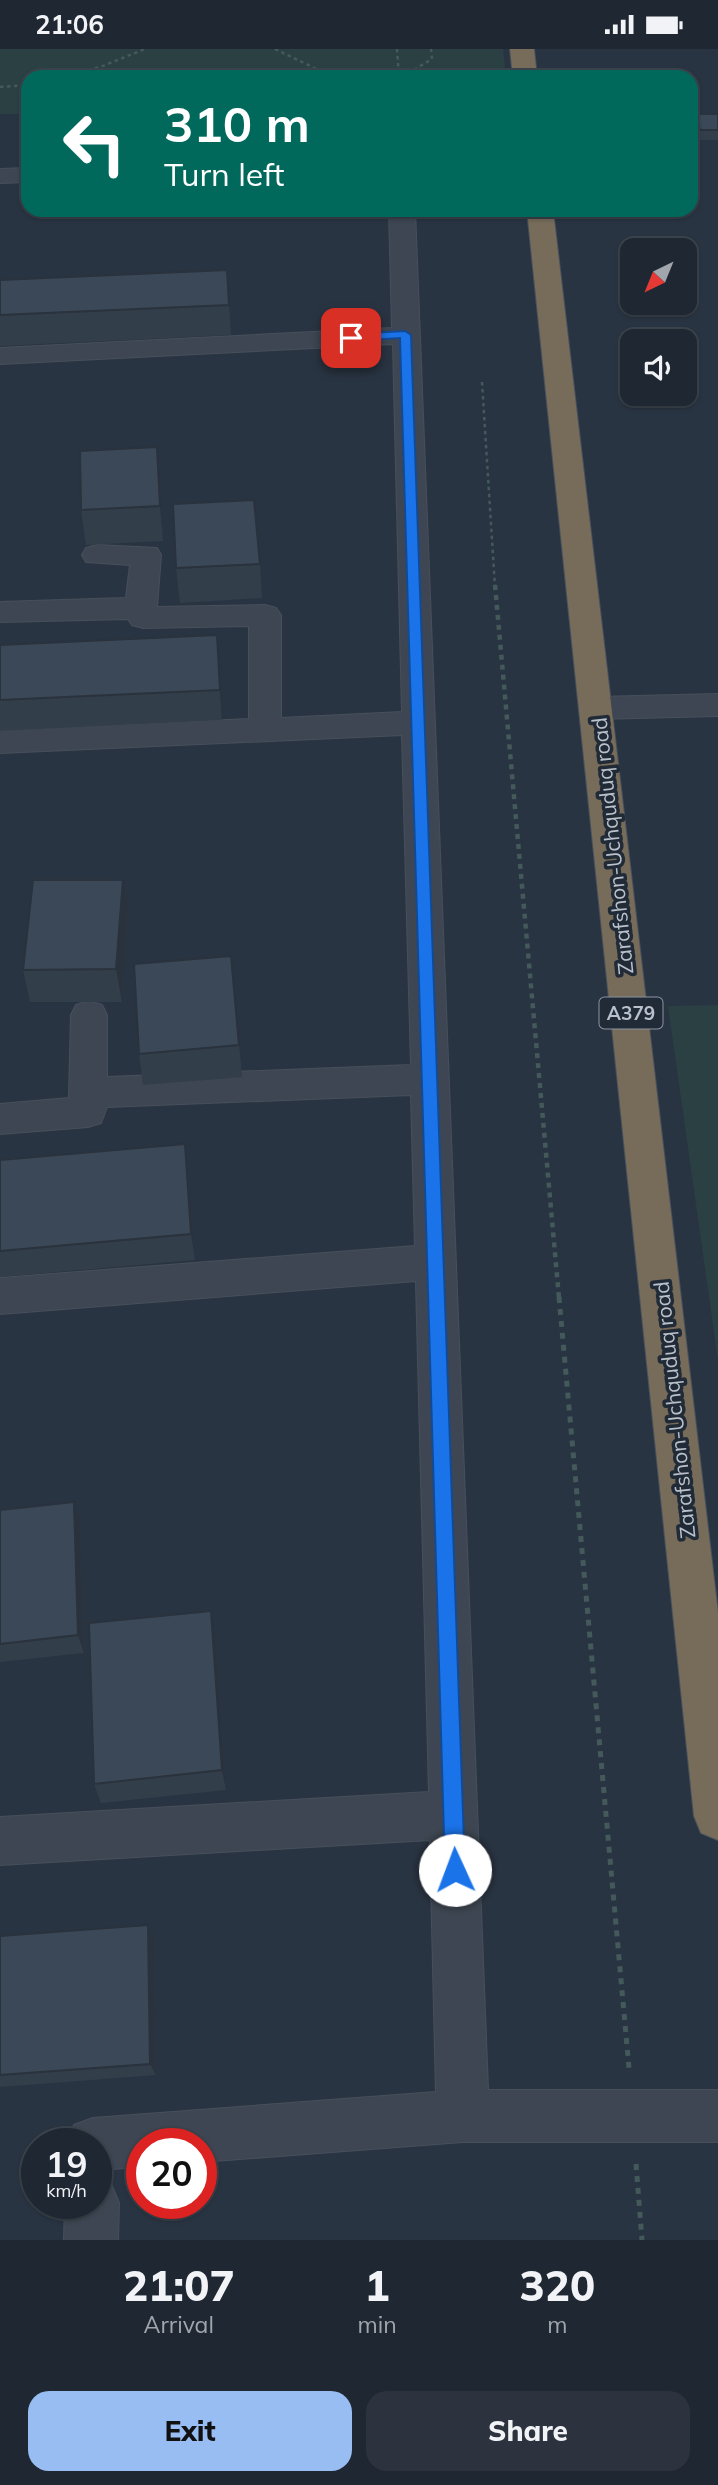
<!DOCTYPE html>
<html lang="en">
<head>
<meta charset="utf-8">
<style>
	:root { --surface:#1f2732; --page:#2c333e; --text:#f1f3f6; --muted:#a1a5ac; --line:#3c444d; --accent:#98bdf3 }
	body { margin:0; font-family:Mulish,sans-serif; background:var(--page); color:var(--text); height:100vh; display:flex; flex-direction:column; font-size:26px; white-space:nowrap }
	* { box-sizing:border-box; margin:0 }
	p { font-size:23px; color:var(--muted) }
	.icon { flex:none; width:38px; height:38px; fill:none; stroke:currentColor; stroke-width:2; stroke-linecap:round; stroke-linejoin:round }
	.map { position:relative; height:2191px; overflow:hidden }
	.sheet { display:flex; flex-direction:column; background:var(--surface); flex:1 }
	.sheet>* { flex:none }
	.top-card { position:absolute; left:21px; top:21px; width:677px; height:147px; border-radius:21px; box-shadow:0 2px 5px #0004,0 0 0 2px var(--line); background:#00695c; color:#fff; overflow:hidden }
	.needle { width:46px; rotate:223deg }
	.buttons { position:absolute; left:620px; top:189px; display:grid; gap:14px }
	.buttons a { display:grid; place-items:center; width:77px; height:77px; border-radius:14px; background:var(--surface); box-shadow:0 2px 5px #0004,0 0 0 2px var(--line); font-size:35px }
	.speed { position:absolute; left:21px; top:2079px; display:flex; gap:14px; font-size:35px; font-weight:700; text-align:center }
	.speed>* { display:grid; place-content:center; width:91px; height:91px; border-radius:50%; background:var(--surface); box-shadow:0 2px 5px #0004,0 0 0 2px var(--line); line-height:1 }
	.speed small { font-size:18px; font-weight:400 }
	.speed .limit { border:10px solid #d22; background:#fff; color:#111 }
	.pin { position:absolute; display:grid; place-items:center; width:60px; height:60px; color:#fff; margin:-30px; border-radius:14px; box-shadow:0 4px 10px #0006 }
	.me { position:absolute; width:77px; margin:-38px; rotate:358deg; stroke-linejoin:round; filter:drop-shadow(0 0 5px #0008) }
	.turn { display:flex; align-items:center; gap:24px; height:147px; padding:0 28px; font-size:32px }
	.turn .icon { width:91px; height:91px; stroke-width:2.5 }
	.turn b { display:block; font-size:49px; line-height:60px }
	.eta { display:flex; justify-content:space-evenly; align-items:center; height:119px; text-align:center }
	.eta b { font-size:42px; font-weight:800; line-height:49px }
	.cta { display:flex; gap:14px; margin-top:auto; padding:14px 28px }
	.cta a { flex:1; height:80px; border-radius:21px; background:var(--accent); color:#111; font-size:28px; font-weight:800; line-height:80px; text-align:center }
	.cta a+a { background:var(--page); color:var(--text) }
	.status { display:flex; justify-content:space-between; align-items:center; height:49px; padding:0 35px; background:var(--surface); direction:ltr }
	.status svg { height:19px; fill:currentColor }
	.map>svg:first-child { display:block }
	.green { fill:#2b4043 }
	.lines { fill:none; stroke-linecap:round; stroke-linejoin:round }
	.minor-casing { stroke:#474f5b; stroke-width:2 }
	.highway-casing { stroke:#48515c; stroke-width:2 }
	.path-far2 { stroke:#44595a; stroke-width:2.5; stroke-dasharray:3.5 3.5; stroke-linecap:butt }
	.path-far1 { stroke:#44595a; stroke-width:4.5; stroke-dasharray:5 5; stroke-linecap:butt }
	.path { stroke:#44595a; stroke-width:5; stroke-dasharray:6 6; stroke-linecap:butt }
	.minor { fill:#3d4652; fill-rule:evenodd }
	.highway { fill:#776b5a; fill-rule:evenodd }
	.wall { fill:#333e4b }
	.shaded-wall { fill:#29323d }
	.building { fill:#3b4857; stroke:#29323d; stroke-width:2 }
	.route { fill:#1a73e8; stroke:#114b97; stroke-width:2 }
	.labels { text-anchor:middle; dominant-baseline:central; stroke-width:7; stroke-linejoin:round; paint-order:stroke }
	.shield { fill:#212b37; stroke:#8c949f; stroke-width:2 }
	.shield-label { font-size:19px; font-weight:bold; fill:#bac1cb }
	.street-label { font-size:21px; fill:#bac1cb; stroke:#212b37 }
</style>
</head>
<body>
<div class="status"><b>21:06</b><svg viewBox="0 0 49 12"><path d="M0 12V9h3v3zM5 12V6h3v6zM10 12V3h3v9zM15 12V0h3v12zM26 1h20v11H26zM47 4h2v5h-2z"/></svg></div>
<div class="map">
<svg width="718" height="2191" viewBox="0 0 718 2191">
	<rect width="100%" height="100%" fill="#293442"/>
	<g class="green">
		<path d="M0,0H503L506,28H28V65H0Z"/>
		<path d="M718,956V1311L668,957Z"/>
	</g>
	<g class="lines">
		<defs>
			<g id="minor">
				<path d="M28,119V133L0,134V120Z"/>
				<path d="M389,161H415L488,2041H718V2093H463L201,2113V2095H142V2118L96,2121V2095H67L74,2076L93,2069L436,2043L430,1791L0,1816V1768L429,1743L416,1232L0,1265V1229L415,1197L411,1046L107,1058L101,1074L88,1078L0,1085V1055L69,1049L71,966L76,956L89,952L102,956L107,966V1028L411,1016L402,686L0,704V682L249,670V577L143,579L132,576L128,570L0,573V553L126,549L130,516L86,513L82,506L86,499L97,496L157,499L161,506L157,558L265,556L276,559L281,566V669L402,663L393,295L0,315V299L392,279Z"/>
				<path d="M718,645V667L597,670L586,667L581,659L586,651L597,648Z"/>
				<path d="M96,2129L111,2135L119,2154L118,2191H64L65,2154H96Z"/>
			</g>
			<g id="highway">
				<path d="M510,0H534L537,28H513Z"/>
				<path d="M527,161H553L718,1564V1791L701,1784L694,1767Z"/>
			</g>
		</defs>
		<use href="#minor" class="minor-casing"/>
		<use href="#highway" class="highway-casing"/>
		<g class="path-far2">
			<path d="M275,0L333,28"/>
			<path d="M397,0L399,28"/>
			<path d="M61,28L100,18L145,0"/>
			<path d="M402,28L432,10L431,0"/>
			<path d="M0,38L28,36"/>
			<path d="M482,333L495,538"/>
		</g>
		<path class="path-far1" d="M495,536L559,1249"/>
		<g class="path">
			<path d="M559,1248L629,2019"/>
			<path d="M636,2115L642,2191"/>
		</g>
		<use href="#minor" class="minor"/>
		<use href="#highway" class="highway"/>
	</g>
	<g class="wall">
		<path d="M696,65H718V91H698L694,75Z"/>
		<path d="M0,231L229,256L231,286L0,297Z"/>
		<path d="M160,433L163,492L86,496L81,461Z"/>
		<path d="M260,515L262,549L180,554L176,519Z"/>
		<path d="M217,586L222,671L0,682V596Z"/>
		<path d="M128,864L122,953H30L23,921Z"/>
		<path d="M231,907L242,1028L143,1036L139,1005Z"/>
		<path d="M185,1095L188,1122L195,1211L0,1228V1111Z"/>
		<path d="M0,1461L80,1472L84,1604L0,1613Z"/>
		<path d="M215,1585L226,1741L101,1754L94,1735Z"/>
		<path d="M148,1876L154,1890L156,2026L0,2038V1887Z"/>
	</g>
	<g class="shaded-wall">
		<path d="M157,398L160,433L163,492L160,457Z"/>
		<path d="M217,586L220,617L222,671L220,641Z"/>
		<path d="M123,831L128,864L122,953L116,920Z"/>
		<path d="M185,1095L188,1122L195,1211L191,1185Z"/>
		<path d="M74,1453L80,1472L84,1604L78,1586Z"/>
		<path d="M211,1562L215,1585L226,1741L222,1721Z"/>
		<path d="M148,1876L154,1890L156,2026L150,2015Z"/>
	</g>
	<g class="building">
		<path d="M696,65H718V81H700Z"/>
		<path d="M227,221L229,256L0,266V231Z"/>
		<path d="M157,398L160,457L81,461L80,402Z"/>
		<path d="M254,451L260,515L176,519L173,455Z"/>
		<path d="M217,586L220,641L0,651V596Z"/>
		<path d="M33,831H123L116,920L23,921Z"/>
		<path d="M231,907L239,996L139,1005L134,915Z"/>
		<path d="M185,1095L191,1185L0,1202V1111Z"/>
		<path d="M74,1453L78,1586L0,1595V1461Z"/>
		<path d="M211,1562L222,1721L94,1735L89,1574Z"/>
		<path d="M148,1876L150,2015L0,2026V1887Z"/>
	</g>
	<path class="route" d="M405,282L411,286L465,1821L462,1828L455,1831L448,1828L445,1821L400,289L351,292L345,289L351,285Z"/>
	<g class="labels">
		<rect class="shield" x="599.5" y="948.5" width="63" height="31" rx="5"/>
		<g class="shield-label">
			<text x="631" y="964">A379</text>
		</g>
		<g class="street-label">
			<text transform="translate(612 797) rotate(-96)">Zarafshon-Uchquduq road</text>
			<text transform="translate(674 1361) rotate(-96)">Zarafshon-Uchquduq road</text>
		</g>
	</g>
</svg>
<div class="buttons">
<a><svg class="needle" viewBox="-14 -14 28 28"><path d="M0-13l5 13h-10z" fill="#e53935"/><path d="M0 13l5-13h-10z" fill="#a1a5ac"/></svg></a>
<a><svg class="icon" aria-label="sound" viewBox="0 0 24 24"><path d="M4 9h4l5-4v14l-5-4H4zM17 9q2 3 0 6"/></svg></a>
</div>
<div class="speed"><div>19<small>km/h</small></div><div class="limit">20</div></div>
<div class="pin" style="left:351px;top:289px;background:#d93025"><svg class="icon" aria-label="arrive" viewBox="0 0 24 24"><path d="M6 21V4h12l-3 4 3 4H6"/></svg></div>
<svg class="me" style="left:455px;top:1821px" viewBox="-20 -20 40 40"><circle r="19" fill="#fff"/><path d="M0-13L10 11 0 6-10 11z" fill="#1a73e8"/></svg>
<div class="top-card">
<div class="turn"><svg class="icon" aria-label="left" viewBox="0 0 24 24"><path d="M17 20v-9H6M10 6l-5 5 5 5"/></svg><div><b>310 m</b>Turn left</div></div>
</div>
</div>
<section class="sheet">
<div class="eta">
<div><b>21:07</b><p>Arrival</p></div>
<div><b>1</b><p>min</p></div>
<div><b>320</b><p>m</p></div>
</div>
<div class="cta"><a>Exit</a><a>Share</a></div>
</section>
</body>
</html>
